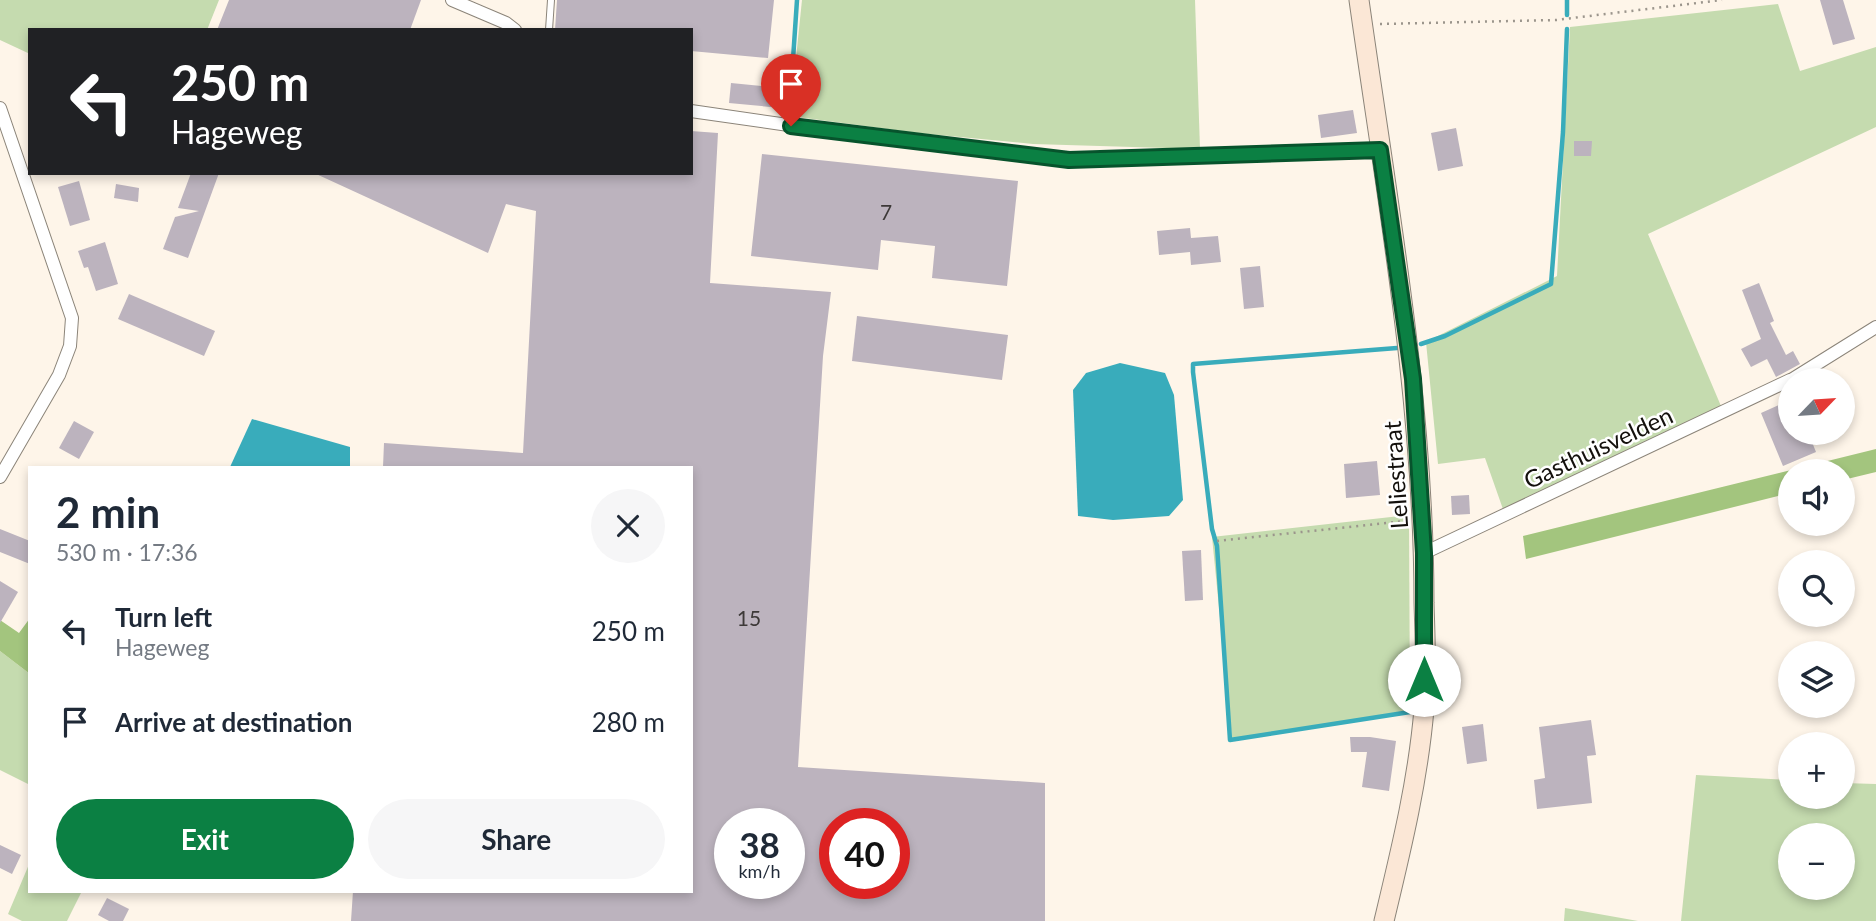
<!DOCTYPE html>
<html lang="en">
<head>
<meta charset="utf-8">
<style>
	:root { --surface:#fff; --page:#f6f6f7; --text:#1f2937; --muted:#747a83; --accent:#0b8043 }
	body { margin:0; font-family:Lato,sans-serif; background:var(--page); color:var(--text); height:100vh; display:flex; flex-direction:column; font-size:26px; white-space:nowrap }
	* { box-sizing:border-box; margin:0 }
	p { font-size:23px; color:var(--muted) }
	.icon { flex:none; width:38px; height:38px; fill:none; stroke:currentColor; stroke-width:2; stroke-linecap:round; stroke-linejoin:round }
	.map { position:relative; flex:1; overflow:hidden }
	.sheet { position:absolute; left:28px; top:466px; width:665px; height:427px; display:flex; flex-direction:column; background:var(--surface); border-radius:0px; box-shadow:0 4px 10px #0003 }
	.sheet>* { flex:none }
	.hud { position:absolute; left:28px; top:28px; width:665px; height:147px; border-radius:0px; box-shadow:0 4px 10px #0003; background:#202124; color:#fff; overflow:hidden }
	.needle { width:46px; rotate:65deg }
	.controls { position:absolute; left:1778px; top:368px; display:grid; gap:14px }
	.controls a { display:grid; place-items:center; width:77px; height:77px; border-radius:50%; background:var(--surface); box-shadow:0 4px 10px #0003; font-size:35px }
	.speed { position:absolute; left:714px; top:808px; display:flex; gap:14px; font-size:35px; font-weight:700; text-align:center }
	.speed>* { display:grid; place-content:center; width:91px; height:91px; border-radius:50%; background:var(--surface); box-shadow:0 4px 10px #0003; line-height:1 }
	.speed small { font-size:18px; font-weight:400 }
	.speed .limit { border:10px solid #d22; background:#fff; color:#111 }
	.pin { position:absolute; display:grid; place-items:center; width:60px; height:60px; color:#fff; margin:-72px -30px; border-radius:50% 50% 50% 0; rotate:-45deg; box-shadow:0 0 7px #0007 }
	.pin .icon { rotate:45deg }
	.me { position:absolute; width:77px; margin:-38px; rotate:0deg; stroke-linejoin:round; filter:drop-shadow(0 0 5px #0008) }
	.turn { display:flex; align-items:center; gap:24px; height:147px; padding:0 28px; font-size:32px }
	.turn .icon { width:91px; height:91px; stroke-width:2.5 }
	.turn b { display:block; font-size:49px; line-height:60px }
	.round { display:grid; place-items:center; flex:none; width:74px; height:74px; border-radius:37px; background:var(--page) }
	.headline { display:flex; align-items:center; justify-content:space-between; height:119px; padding:0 28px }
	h1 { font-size:42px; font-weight:700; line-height:52px }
	.action { display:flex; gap:14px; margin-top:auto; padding:14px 28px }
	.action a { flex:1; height:80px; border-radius:42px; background:var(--accent); color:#fff; font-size:28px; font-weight:700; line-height:80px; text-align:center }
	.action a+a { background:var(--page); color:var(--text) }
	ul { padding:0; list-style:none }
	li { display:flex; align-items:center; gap:21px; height:91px; padding:0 28px }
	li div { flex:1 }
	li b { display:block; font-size:26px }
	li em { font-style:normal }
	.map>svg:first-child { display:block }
	.green { fill:#c5dbaf; fill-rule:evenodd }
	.forest { fill:#a3c57e }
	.water { fill:#39acbb }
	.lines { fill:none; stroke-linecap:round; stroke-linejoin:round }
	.stream { stroke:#39acbb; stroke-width:4.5 }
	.building { fill:#bcb3be; fill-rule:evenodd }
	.lane-casing { stroke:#8b8479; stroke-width:8 }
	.street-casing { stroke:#8b8479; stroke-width:14 }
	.secondary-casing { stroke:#8b8479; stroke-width:21 }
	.path { stroke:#9b958c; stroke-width:2.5; stroke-dasharray:2 5; stroke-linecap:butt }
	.lane { stroke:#fff; stroke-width:6 }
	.street { stroke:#fff; stroke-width:12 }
	.secondary { stroke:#fbe7d6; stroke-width:19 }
	.route-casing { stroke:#07532c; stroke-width:18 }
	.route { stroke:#0b8043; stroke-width:12 }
	.labels { text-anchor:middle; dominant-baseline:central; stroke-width:5; stroke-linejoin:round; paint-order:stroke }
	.number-label { font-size:21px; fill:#3d3938 }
	.street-label { font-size:24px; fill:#13100c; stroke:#fff }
</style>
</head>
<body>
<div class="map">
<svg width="1876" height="921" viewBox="0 0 1876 921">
	<rect width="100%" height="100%" fill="#fef5e9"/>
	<g class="green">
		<path d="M0,0H219L207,30H30V54L0,40Z"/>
		<path d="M802,0H1195L1200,149L1033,144L918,133L790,116Z"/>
		<path d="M1778,4L1800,71L1876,47V127L1648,234L1721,406L1504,512L1485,458L1438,464L1426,342L1557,276L1570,27Z"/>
		<path d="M1409,515L1410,711L1232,739L1212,537Z"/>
		<path d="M0,651L30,674V785L0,770Z"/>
		<path d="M1696,775L1790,780V796H1843V783L1876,784V921H1681ZM1790,835H1843V887H1790Z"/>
		<path d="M30,862V891H82L67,921H22L8,914Z"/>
		<path d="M1565,908L1638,921H1564Z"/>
	</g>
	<g class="forest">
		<path d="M1876,449V472L1843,480V471H1790V493L1526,559L1523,536Z"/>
		<path d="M30,618V674L0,651V620L19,633Z"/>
	</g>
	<g class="water">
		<path d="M1120,363L1165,373L1174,395L1183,500L1169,516L1113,520L1078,516L1073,390L1086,373Z"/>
		<path d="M252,419L350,447V467H230Z"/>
	</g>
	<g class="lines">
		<g class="stream">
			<path d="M1567,15V0"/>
			<path d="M789,119L797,0"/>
			<path d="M1421,344L1445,336L1551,284L1563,132L1567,29"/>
			<path d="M1397,348L1193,364V372L1212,529L1217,546L1230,740L1410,712"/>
		</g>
	</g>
	<g class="building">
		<path d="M229,0H421L410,30H217Z"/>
		<path d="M557,0H774L768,58L691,51V30H555Z"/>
		<path d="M1820,0H1843L1855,39L1833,45Z"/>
		<path d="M731,83L783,88L781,108L729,103Z"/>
		<path d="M1353,110L1357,133L1321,138L1318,115Z"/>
		<path d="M1456,128L1463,166L1438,171L1431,133Z"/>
		<path d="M691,131L718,133L710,283L831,292L823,356L798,767L1045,783V921H351L353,891H691V467H383L384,443L523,453L536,211L506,204L488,253L314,173H691ZM730,824H789V884H730ZM835,824H894V884H835Z"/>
		<path d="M1574,141H1592L1591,156H1574Z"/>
		<path d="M762,154L1018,181L1007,286L932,278L935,246L881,240L878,270L751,256Z"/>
		<path d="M191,173H219L188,258L163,249L175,217L199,211L178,208Z"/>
		<path d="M79,181L90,220L70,226L58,187Z"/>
		<path d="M116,184L139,188L138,202L114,198Z"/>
		<path d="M1190,228L1191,238L1218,236L1221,262L1191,265L1190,252L1159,255L1157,231Z"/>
		<path d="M105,242L118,284L96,291L88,267L84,268L78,251Z"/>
		<path d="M1260,266L1264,307L1244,309L1240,268Z"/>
		<path d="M1759,283L1774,321L1770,323L1786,355L1793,351L1800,364L1776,377L1767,359L1751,367L1741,349L1761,339L1742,290Z"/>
		<path d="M129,294L215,331L204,356L118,319Z"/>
		<path d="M857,316L1008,335L1002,380L852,361Z"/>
		<path d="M1790,400V432H1808L1816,452L1783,466L1761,413Z"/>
		<path d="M74,421L94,432L79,459L59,448Z"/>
		<path d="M1377,461L1380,495L1346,498L1344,464Z"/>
		<path d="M1469,495L1470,514L1452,515L1451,496Z"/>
		<path d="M0,529L30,541V564L0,552Z"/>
		<path d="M1201,550L1203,600L1185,601L1182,551Z"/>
		<path d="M0,581L18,592L0,623Z"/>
		<path d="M1591,720L1596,755L1587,756L1592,803L1537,809L1534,780L1545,778L1539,727Z"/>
		<path d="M1483,724L1487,761L1467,764L1462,727Z"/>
		<path d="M1350,737H1370L1396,741L1389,791L1362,787L1367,752H1351Z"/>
		<path d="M0,845L21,855L12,874L0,868Z"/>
		<path d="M107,898L129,909L123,921H109L98,915Z"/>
	</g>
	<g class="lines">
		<defs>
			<path id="lane" d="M549,30L551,0"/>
			<g id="street">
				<path d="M452,0L506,23L515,30"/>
				<path d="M0,108L72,318L70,346L59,375L0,477"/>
				<path d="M691,111L816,129L1069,160L1380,150"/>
				<path d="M1791,380L1876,327"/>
				<path d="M1424,553L1790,380"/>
			</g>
			<path id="secondary" d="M1359,0C1387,200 1424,400 1424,603C1425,638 1427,674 1424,709C1418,781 1401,850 1384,921"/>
		</defs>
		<use href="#lane" class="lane-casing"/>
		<use href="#street" class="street-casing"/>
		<use href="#secondary" class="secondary-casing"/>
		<g class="path">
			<path d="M1380,24L1556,20L1722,0"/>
			<path d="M1217,541L1405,521"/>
		</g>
		<use href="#lane" class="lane"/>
		<use href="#street" class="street"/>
		<use href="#secondary" class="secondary"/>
	</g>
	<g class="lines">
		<defs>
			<path id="route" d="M791,126L1069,160L1380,150L1413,379L1424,553V680"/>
		</defs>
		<use href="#route" class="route-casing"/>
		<use href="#route" class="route"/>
	</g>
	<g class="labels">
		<g class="number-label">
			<text x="886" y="211">7</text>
			<text x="749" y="617">15</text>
		</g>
		<g class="street-label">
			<text transform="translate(1598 447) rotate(-25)">Gasthuisvelden</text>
			<text transform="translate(1395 475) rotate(-94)">Leliestraat</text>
		</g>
	</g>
</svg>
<div class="controls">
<a><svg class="needle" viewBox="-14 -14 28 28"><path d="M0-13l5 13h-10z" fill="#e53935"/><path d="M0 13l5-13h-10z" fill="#747a83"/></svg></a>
<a><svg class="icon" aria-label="sound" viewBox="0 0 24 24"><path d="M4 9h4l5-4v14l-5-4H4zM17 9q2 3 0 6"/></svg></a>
<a><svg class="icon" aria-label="search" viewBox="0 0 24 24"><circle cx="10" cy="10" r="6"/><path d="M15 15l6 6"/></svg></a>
<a><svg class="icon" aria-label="layers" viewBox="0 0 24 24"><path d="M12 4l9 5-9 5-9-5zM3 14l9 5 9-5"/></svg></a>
<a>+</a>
<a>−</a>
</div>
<div class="speed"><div>38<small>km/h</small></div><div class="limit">40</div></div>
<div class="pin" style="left:791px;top:126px;background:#d93025"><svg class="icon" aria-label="arrive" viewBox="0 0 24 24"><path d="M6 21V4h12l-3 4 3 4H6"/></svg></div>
<svg class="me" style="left:1424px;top:680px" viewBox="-20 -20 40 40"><circle r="19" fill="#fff"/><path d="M0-13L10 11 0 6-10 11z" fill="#0b8043"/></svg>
<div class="hud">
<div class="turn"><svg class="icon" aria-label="left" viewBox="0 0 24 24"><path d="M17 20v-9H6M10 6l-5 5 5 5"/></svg><div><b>250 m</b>Hageweg</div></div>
</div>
<section class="sheet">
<div class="headline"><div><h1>2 min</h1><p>530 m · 17:36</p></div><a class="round"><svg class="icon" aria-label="close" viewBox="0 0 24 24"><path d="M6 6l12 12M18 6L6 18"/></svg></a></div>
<ul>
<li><svg class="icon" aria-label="left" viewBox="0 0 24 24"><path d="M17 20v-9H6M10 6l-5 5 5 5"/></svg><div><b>Turn left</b><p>Hageweg</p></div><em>250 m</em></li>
<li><svg class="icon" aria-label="arrive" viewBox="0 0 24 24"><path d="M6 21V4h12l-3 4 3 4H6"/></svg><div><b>Arrive at destination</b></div><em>280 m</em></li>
</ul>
<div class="action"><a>Exit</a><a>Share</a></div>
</section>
</div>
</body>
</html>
